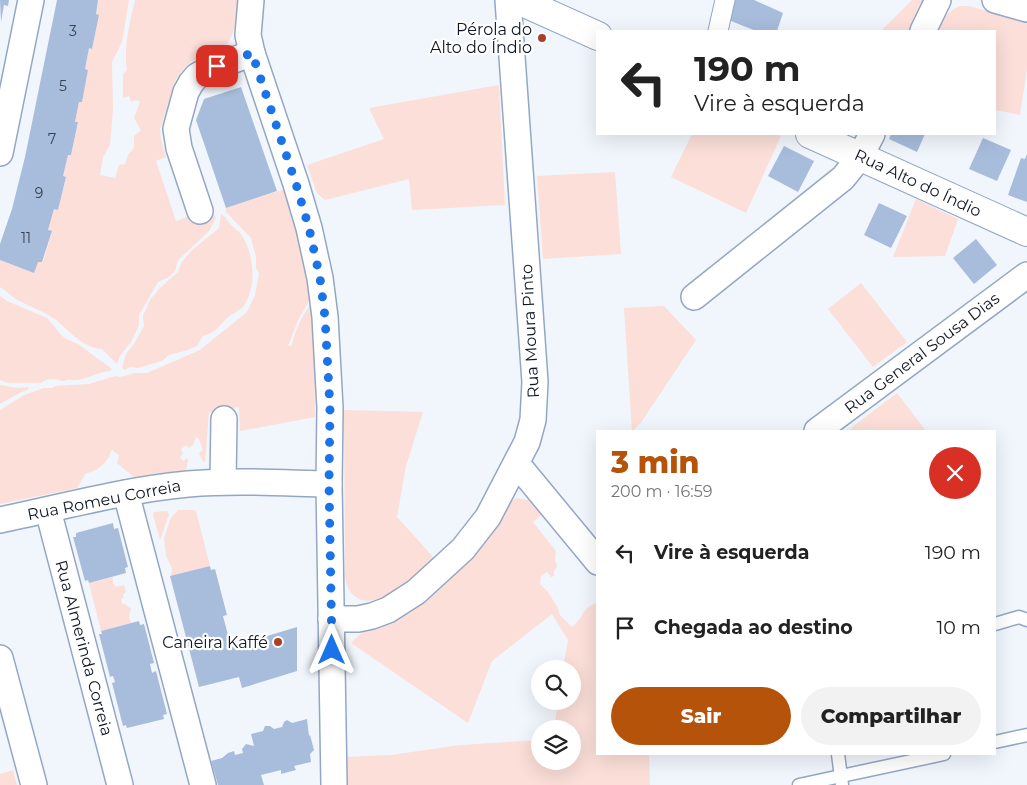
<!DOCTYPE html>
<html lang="pt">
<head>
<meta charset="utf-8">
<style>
	:root { --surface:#fff; --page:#f2f2f2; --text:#222; --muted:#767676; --accent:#b45309 }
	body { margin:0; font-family:Montserrat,sans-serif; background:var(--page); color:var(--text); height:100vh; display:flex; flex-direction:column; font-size:19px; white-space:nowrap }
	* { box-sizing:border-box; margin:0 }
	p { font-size:16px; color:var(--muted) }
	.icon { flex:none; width:28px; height:28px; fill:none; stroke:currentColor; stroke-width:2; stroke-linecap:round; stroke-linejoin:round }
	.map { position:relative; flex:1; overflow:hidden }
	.side { position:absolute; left:596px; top:430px; width:400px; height:325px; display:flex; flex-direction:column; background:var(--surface); border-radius:0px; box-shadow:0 5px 20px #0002 }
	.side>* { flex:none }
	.banner { position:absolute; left:596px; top:30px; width:400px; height:105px; border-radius:0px; box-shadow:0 5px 20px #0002; background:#fff; color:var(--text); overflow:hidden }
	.tools { position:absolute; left:531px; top:660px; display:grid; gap:10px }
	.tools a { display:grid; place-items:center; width:50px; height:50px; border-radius:50%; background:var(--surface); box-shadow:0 5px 20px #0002; font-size:25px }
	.pin { position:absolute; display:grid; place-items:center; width:42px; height:42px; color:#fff; margin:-21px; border-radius:10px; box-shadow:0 2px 8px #0006 }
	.me { position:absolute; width:55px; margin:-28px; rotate:0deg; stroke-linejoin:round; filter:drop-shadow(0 0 4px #0008) }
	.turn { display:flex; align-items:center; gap:18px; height:105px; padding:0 15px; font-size:22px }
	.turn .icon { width:65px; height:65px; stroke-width:2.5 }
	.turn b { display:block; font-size:35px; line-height:42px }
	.round { display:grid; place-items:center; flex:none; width:52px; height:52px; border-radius:26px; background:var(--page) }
	.overview { display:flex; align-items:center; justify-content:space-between; height:85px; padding:0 15px }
	h1 { font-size:30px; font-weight:800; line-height:38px; color:var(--accent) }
	.action { display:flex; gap:10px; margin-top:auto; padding:10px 15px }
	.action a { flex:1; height:58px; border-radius:30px; background:var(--accent); color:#fff; font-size:20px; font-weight:800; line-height:58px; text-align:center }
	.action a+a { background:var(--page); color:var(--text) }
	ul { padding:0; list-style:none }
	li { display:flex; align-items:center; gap:15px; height:75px; padding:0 15px }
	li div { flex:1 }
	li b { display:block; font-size:19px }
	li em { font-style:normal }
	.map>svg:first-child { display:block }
	.green { fill:#fbdfd8 }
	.building { fill:#a8bcdb }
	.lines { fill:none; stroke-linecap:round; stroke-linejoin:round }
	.service-casing { stroke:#93a7c5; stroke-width:15 }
	.pedestrian-casing { stroke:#93a7c5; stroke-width:21 }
	.minor-casing { stroke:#93a7c5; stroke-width:28 }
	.secondary-casing { stroke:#93a7c5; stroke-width:30 }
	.service { stroke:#fff; stroke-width:12 }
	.pedestrian { stroke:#fff; stroke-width:19 }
	.minor { stroke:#fff; stroke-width:25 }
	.secondary { stroke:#fff; stroke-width:28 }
	.route { stroke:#1a73e8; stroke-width:9; stroke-dasharray:0 16.2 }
	.poi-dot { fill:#a94025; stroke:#fff; stroke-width:2 }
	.labels { text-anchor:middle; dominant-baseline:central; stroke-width:4.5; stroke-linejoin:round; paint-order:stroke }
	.number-label { font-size:14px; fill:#364050 }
	.poi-label { font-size:16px; fill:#101722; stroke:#fff; text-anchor:end }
	.street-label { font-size:16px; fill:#101722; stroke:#fff }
</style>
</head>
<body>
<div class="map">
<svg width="1027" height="785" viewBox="0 0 1027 785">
	<rect width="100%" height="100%" fill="#f1f6fc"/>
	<g class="green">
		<path d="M98,0H129L122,42L112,62L113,108L110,145L103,157L100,175L115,178L119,165L125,164L128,155L134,148V136L141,130L134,118L140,102L137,100L131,102L129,96L123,98V74L127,70C123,47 130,23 135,0H238L234,30L228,43L190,62L176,79L160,129L161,139L166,157L156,161L176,221L211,208L216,218L209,231L178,260L175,271L169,277L158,282L139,315V325L131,342L120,356L117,364L102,349C80,348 67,326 50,316C40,310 29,306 19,301C12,297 7,291 0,287V260L34,273L38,262H43L52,232L48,230L54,209H58L66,178L63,176L68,155H71L78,123L75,122L79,102H82L88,70L85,69L89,48L92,49L99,15L96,14Z"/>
		<path d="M912,0H925L909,31H881Z"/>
		<path d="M960,6H969L1027,22V68L1020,115L995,110V31H936C942,19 948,11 960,6Z"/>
		<path d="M499,85L505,205L412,210L409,179L325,200L317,193L307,165L384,139L369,108Z"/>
		<path d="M692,134H775L781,136L746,213L671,177Z"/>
		<path d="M615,172L621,254L543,259L537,176Z"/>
		<path d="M288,188L301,233L311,298L299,318L288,346L292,345C295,330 303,312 314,301L315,417L240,431L239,407L209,412L205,463L202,460L199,453L203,450L199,439L196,437L193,445L189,448L186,445L181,449L183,454L180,457L183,461L187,458L188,461L186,470L152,474L135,478L117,463L119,455L112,450L111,451C109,461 98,472 86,473L77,488L0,504V410L24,395L44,388H52L56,386L89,384L115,376L120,377L135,373H147L200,350L247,312L255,295L259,274L256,268V257L251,238L226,212V208Z"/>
		<path d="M916,199L958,219L945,256L893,257Z"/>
		<path d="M221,214C226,217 228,221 231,225C234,228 237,230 240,233C254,251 257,285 245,304C240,312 230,314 224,321C217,329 214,333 203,336L197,346L188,350L169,355L162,361L138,368L130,367L124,370L122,367L126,354L134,344L144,326L143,316L150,300L160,288L178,272L182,262L191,251L219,228Z"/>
		<path d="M861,283L907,342L873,367L828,309Z"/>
		<path d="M0,296L7,301L47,318L64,338L78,344L112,369L110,371C99,372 89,378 77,380C72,380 69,379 64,381C56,380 49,376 41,383H8L0,380Z"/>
		<path d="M664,306L696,340L640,424L632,431L624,308Z"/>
		<path d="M0,385L17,388L28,387L29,389C19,392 10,399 0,404Z"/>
		<path d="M897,393L926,431H847Z"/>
		<path d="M344,410L423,412L406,466L397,517L434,558C418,573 371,621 350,591C347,587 346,581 345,577Z"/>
		<path d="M517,498L532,501L545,512L533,522L556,551L555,560L557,566L554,571V576L551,577L547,572L541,576L540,584L548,592L558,608L560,615L572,627C583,619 582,607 597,603L598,754H649L650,785H344L343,757L391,755L460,745L540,740V761H572V729H554L558,701H572V669H563L568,640L552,614L492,661L468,723L351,643C373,619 408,613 433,594C462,572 482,537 504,508L510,502Z"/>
		<path d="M178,510H193L196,511L210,566L171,576L172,568L166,556L164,538L171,518Z"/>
		<path d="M167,511L169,514L160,540L153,515L154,512Z"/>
		<path d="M113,577V583L116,587L124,585L126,592L123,595L124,597L121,599L122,604H125L131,609L129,616L131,623L101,631L89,583Z"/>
		<path d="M13,770L17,785H0V774Z"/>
	</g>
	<g class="building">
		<path d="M0,0H9L8,6L4,5L1,22Z"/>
		<path d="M57,0H98L96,14L99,15L92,49L89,48L85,69L88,70L82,102H79L75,122H78L71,155H68L63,176L66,177L58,210L54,209L48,230L52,231L42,262H38L34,273L0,260V244L12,209L25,157Z"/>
		<path d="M731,0H754L783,13L777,31H756L726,19Z"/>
		<path d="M241,87L277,191L226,208L196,120L204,99Z"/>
		<path d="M891,134H925L917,152L889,139Z"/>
		<path d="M983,138L1011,150L997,181L969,169Z"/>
		<path d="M784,146L814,161L798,192L768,176Z"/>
		<path d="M1027,154V202L1008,195L1021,158L1025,159Z"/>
		<path d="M879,203L907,216L891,248L864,235Z"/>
		<path d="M976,239L997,265L974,284L953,258Z"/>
		<path d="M113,523L114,529L118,528L128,567L125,568L126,573L89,583L88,580L85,581L73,537H76V533Z"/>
		<path d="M210,566L211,570L215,569L227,615L223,616L231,647L297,627V671L242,688L239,677L199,687L170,576Z"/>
		<path d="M139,621L140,625L144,624L154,663L150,664L152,673L156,671L167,714L163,715L164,719L127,728L126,725L123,726L112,683L115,682L113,676L110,677L99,634H102L101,631Z"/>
		<path d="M307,719L309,736L310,735L314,750L310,754L311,762L294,766L296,770L281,774V770L261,775L264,785H218L211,761L222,758L228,753L234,751L235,755L243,753L242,749L246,744L254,746L251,734L263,731L265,726H270L274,729L282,727L284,722L287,720L292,723Z"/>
	</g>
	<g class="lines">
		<defs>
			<g id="service">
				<path d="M995,624L1019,617L1027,620"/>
				<path d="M995,742L1027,735"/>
				<path d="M838,754L842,785"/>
				<path d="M799,785L944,754"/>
			</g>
			<path id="pedestrian" d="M718,31L725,0"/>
			<g id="minor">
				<path d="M251,0L248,35L252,53L296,184L309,228L320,278L325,317L330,408L329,484L334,785"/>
				<path d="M995,0L1027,9"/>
				<path d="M923,31L938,0"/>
				<path d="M0,153L31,0"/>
				<path d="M200,211L179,148L176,129L178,121L186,92L191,83L197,76L206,71L252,53"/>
				<path d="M694,297L843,178L860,157L872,134"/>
				<path d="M817,431L1027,275"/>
				<path d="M517,464L598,562"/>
				<path d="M223,481L224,419"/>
				<path d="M126,493L203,785"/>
				<path d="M48,510L120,785"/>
				<path d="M0,520C62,507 124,490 188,484C235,480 282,483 329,484"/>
				<path d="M331,619H358L372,616L388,610L416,592L463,549L488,517L527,442L533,420L535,382L508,0"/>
				<path d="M0,658L34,785"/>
			</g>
			<g id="secondary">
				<path d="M518,0L598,36"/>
				<path d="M810,134L1027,232"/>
			</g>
		</defs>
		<use href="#service" class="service-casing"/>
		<use href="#pedestrian" class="pedestrian-casing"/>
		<use href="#minor" class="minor-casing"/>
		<use href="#secondary" class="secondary-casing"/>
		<use href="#service" class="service"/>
		<use href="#pedestrian" class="pedestrian"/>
		<use href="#minor" class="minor"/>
		<use href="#secondary" class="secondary"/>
	</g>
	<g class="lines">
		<path class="route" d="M217,66L252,53L296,184L309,228L320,278L325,317L330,408L329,484L332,650"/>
	</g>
	<g class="poi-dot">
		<circle cx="542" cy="38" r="5"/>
		<circle cx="278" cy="642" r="5"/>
	</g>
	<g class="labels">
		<g class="number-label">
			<text x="73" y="31">3</text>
			<text x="63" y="86">5</text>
			<text x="52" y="139">7</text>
			<text x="39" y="193">9</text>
			<text x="26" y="238">11</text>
		</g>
		<g class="poi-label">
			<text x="532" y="29">Pérola do<tspan x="532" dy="18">Alto do Índio</tspan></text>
			<text x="268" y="642">Caneira Kaffé</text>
		</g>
		<g class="street-label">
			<text transform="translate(918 183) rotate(25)">Rua Alto do Índio</text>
			<text transform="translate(530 331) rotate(-93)">Rua Moura Pinto</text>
			<text transform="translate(922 353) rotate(-37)">Rua General Sousa Dias</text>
			<text transform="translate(104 500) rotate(-11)">Rua Romeu Correia</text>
			<text transform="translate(84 648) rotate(75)">Rua Almerinda Correia</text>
		</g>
	</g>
</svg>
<div class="tools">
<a><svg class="icon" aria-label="search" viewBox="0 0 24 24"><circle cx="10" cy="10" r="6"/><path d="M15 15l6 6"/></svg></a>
<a><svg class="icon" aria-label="layers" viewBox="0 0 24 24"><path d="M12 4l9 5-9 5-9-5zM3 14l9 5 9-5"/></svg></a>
</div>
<div class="pin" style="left:217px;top:66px;background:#d93025"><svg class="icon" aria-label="arrive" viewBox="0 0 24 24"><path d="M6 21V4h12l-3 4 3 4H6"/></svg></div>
<svg class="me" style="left:332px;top:650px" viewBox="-20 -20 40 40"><path d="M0-17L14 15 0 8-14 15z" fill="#1a73e8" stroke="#fff" stroke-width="4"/></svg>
<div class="banner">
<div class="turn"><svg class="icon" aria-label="left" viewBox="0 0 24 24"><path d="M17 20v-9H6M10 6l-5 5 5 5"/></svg><div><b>190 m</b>Vire à esquerda</div></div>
</div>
<section class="side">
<div class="overview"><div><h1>3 min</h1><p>200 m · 16:59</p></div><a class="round" style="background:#d93025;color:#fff"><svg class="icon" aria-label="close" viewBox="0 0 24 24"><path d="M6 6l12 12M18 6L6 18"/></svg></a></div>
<ul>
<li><svg class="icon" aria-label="left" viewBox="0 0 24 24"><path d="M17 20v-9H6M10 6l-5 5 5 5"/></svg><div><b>Vire à esquerda</b></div><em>190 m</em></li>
<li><svg class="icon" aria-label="arrive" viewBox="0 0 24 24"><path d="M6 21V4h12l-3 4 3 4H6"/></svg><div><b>Chegada ao destino</b></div><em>10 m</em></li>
</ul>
<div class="action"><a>Sair</a><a>Compartilhar</a></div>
</section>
</div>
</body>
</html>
